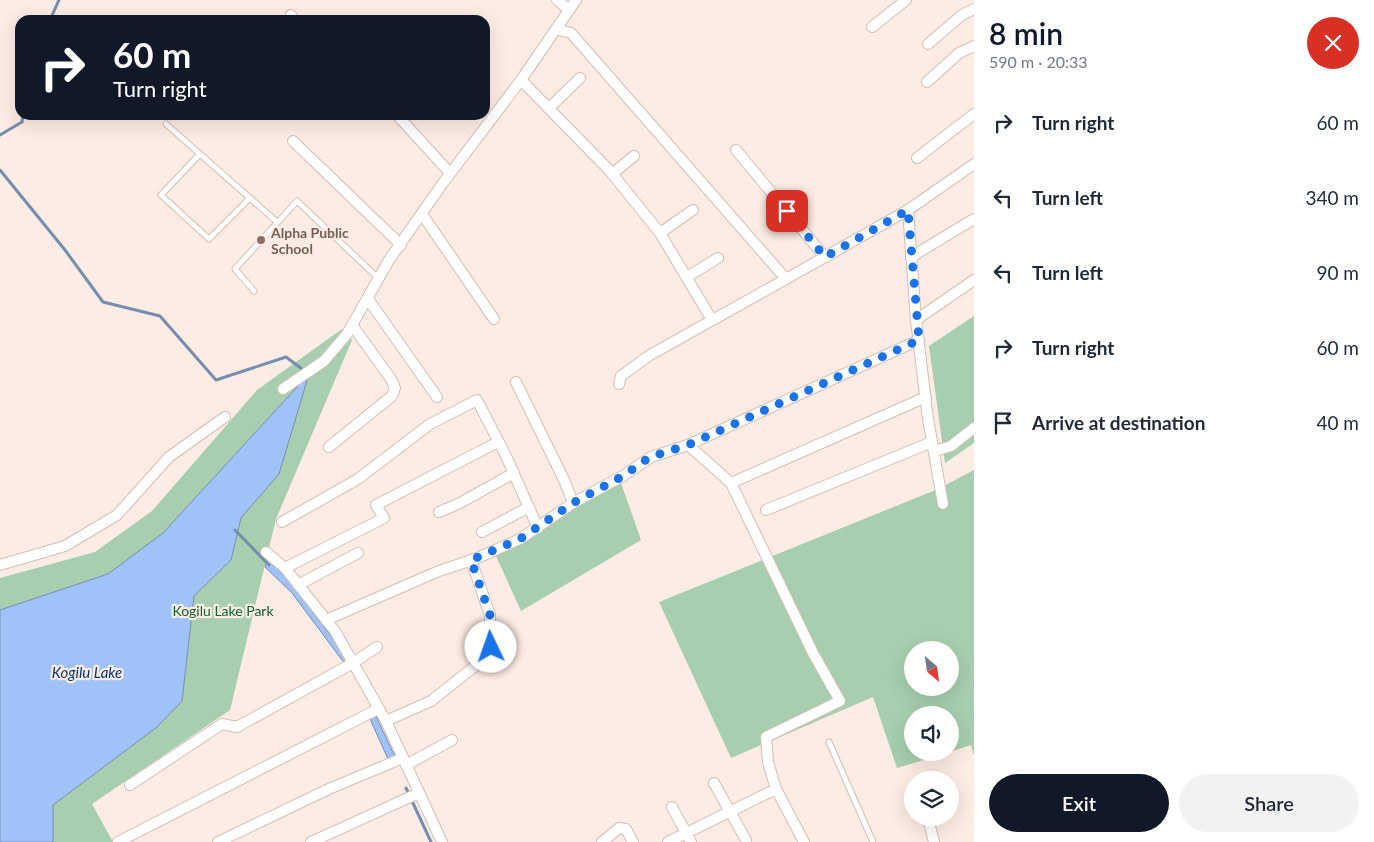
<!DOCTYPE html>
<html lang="en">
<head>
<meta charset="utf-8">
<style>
	:root { --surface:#fff; --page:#f2f2f3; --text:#1f2937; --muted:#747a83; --accent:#111827 }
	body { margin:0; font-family:Lato,sans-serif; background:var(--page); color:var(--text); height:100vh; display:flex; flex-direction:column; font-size:19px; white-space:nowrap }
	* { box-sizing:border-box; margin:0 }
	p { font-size:16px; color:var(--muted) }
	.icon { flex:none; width:28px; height:28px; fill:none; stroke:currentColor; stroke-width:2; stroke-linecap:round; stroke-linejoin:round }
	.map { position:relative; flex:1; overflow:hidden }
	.panel { display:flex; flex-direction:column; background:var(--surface); width:400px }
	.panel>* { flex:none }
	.hud { position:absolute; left:15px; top:15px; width:475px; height:105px; border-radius:15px; box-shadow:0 5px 20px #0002; background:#111827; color:#fff; overflow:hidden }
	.needle { width:32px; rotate:151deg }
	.fabs { position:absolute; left:904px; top:641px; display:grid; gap:10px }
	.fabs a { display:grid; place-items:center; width:55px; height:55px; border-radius:50%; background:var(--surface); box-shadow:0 5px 20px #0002; font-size:25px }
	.pin { position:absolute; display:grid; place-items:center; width:42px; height:42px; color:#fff; margin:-21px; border-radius:10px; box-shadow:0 2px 8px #0006 }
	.me { position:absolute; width:55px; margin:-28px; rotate:357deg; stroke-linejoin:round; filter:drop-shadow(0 0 4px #0008) }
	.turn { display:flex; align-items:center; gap:18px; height:105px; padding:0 15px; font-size:22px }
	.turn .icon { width:65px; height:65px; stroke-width:2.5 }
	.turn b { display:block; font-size:35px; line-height:42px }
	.round { display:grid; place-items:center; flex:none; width:52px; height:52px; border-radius:26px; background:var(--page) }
	.headline { display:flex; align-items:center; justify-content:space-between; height:85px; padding:0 15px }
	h1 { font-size:30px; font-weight:600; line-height:38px; color:var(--accent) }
	.primary-button { display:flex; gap:10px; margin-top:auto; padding:10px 15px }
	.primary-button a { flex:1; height:58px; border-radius:30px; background:var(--accent); color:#fff; font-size:20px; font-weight:600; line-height:58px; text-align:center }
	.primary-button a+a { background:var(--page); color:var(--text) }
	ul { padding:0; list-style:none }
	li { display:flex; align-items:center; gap:15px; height:75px; padding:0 15px }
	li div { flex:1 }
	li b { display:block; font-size:19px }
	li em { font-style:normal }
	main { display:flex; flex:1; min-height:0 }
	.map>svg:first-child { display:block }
	.green { fill:#a7ceae; fill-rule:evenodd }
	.water { fill:#9fc2f8; stroke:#768db2 }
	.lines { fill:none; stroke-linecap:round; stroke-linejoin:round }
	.stream { stroke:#768db2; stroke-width:3 }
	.service-casing { stroke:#d3bfb5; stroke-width:7 }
	.minor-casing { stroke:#d3bfb5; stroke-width:12 }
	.service { stroke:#fff; stroke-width:5 }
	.minor { stroke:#fff; stroke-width:10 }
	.route { stroke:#1a73e8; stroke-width:9; stroke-dasharray:0 16.2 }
	.education-dot { fill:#8d6e63; stroke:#fdece4; stroke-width:2 }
	.labels { text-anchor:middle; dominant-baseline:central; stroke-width:4.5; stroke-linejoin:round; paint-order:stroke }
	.education-label { font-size:14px; font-weight:bold; fill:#785e54; stroke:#fdece4; text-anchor:start }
	.park-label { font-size:14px; fill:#0a642e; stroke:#fdece4 }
	.water-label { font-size:15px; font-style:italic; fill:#0c3674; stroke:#fdece4 }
</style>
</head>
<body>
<main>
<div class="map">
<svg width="974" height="842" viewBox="0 0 974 842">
	<rect width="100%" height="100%" fill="#fdece4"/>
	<g class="green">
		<path d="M974,316V443L945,463L929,346Z"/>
		<path d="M342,329L352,340L276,519L230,710L92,804L113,842H53V805L157,727L182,701L194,595L231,560L241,518L279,474L308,375L163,533L108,574L0,610V578L95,552L152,511L257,390Z"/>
		<path d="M974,470V756L971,745L950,752V715H912V752L947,753L897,768L873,697L731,758L659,602L938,489ZM912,650H950V688H912Z"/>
		<path d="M620,480L641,540L521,611L496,556Z"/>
	</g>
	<g class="water">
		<path d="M309,374L279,474L241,518L231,560L194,596L182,701L157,727L53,805V842H0V610L108,574L163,533Z"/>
		<path d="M267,559L288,579L350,661L345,664L292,593L265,567Z"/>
		<path d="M376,716L395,757L388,759L370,719Z"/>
	</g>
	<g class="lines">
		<g class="stream">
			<path d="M50,20L59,0"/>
			<path d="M0,135L22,122L23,115"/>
			<path d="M0,170L65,250L103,302L160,316L216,380L286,357L306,372"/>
			<path d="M235,530L269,565"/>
			<path d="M406,788L431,842"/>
		</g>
		<defs>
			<g id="service">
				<path d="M166,124L277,222"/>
				<path d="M200,154L161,195L209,239L250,198"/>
				<path d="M254,291L235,269L297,201L378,278"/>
				<path d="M829,742L873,842"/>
			</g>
			<g id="minor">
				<path d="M557,0L569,10"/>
				<path d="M291,15L294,20"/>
				<path d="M872,27L906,0"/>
				<path d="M556,29L571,33L786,279L908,210L916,320L928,419L943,504"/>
				<path d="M928,44L962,15L974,9"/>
				<path d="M521,80L610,171L660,233L712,320"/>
				<path d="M927,82L959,53L974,46"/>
				<path d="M549,108L580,78"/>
				<path d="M397,115L450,173"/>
				<path d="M293,141L401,245"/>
				<path d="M736,150L825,257"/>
				<path d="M917,158L974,114"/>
				<path d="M612,174L634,156"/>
				<path d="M908,210L974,164"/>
				<path d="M422,214L494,319"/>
				<path d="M660,233L693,210"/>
				<path d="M911,257L974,219"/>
				<path d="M687,277L718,258"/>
				<path d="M368,299L437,397"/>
				<path d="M916,320L974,280"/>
				<path d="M516,382L565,482L573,503"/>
				<path d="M619,384L621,376L650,355L786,279"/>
				<path d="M283,389L324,361L347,334L389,260L443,183L521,80L576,0"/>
				<path d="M688,445L731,483L813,653L840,701L766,737L768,762L776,789L804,842"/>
				<path d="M329,447L392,396L395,388L391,379L352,325"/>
				<path d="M935,451L951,446L974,428"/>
				<path d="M731,483L926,397"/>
				<path d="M766,510L932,442"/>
				<path d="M439,512L460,503L514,473"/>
				<path d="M282,522L358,479L430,424L477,400L506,456L538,528"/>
				<path d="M482,532L529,507"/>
				<path d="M266,552L285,568L335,631L386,721L442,842"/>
				<path d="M0,565L65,546L117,515L169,457L225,417"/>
				<path d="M285,568L384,518L376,505L498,442"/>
				<path d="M298,585L358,553"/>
				<path d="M326,620L439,571L475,559L520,539L573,503L623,476L651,457L688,445L919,340"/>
				<path d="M386,721L431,701L479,663L491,647L490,615L471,560"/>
				<path d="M406,765L452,740"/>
				<path d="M714,783L746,840"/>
				<path d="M130,785L222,724L237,727L353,663L377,647"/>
				<path d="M672,807L691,842"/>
				<path d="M928,818L934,842"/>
				<path d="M118,842L378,709"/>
				<path d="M218,842L331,788L403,758"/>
				<path d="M311,842L419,793"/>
				<path d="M602,842L619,828L626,829L633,842"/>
				<path d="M668,842L776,789"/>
			</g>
		</defs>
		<use href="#service" class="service-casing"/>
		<use href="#minor" class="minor-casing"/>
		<use href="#service" class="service"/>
		<use href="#minor" class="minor"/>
	</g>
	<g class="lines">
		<path class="route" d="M491,647L490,615L471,560L520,539L573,503L623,476L650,457L688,445L919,340L908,210L825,257L787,211"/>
	</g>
	<circle class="education-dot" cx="261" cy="240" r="5"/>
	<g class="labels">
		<g class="education-label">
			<text x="271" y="232">Alpha Public<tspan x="271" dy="16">School</tspan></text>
		</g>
		<g class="park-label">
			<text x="223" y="610">Kogilu Lake Park</text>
		</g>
		<g class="water-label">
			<text x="87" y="672">Kogilu Lake</text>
		</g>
	</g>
</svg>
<div class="fabs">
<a><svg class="needle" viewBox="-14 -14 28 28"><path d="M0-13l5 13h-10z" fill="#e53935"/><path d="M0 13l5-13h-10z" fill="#747a83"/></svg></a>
<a><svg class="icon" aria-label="sound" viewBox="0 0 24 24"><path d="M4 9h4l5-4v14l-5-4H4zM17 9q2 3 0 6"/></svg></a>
<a><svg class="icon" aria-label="layers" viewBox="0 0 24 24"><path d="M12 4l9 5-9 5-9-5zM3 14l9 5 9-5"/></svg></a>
</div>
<div class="pin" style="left:787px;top:211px;background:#d93025"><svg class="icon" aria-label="arrive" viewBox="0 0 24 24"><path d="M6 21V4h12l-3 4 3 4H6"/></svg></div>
<svg class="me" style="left:491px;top:647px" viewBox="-20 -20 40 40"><circle r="19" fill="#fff"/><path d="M0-13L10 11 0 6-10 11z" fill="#1a73e8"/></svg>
<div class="hud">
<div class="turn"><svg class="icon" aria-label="right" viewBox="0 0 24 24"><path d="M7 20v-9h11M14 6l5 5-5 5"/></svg><div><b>60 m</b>Turn right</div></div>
</div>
</div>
<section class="panel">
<div class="headline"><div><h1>8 min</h1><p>590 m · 20:33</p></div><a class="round" style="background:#d93025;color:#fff"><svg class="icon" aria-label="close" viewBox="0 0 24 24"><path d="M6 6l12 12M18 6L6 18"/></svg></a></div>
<ul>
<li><svg class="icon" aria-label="right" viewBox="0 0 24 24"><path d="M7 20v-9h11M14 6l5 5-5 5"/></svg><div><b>Turn right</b></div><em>60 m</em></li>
<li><svg class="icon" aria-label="left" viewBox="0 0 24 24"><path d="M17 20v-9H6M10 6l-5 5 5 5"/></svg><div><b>Turn left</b></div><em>340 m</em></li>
<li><svg class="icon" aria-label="left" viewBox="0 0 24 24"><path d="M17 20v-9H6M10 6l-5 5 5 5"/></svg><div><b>Turn left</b></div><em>90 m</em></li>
<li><svg class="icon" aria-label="right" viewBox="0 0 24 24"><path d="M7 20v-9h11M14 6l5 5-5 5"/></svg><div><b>Turn right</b></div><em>60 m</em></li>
<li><svg class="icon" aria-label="arrive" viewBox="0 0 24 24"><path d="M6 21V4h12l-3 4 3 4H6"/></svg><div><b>Arrive at destination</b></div><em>40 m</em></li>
</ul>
<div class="primary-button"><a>Exit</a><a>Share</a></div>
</section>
</main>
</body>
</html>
